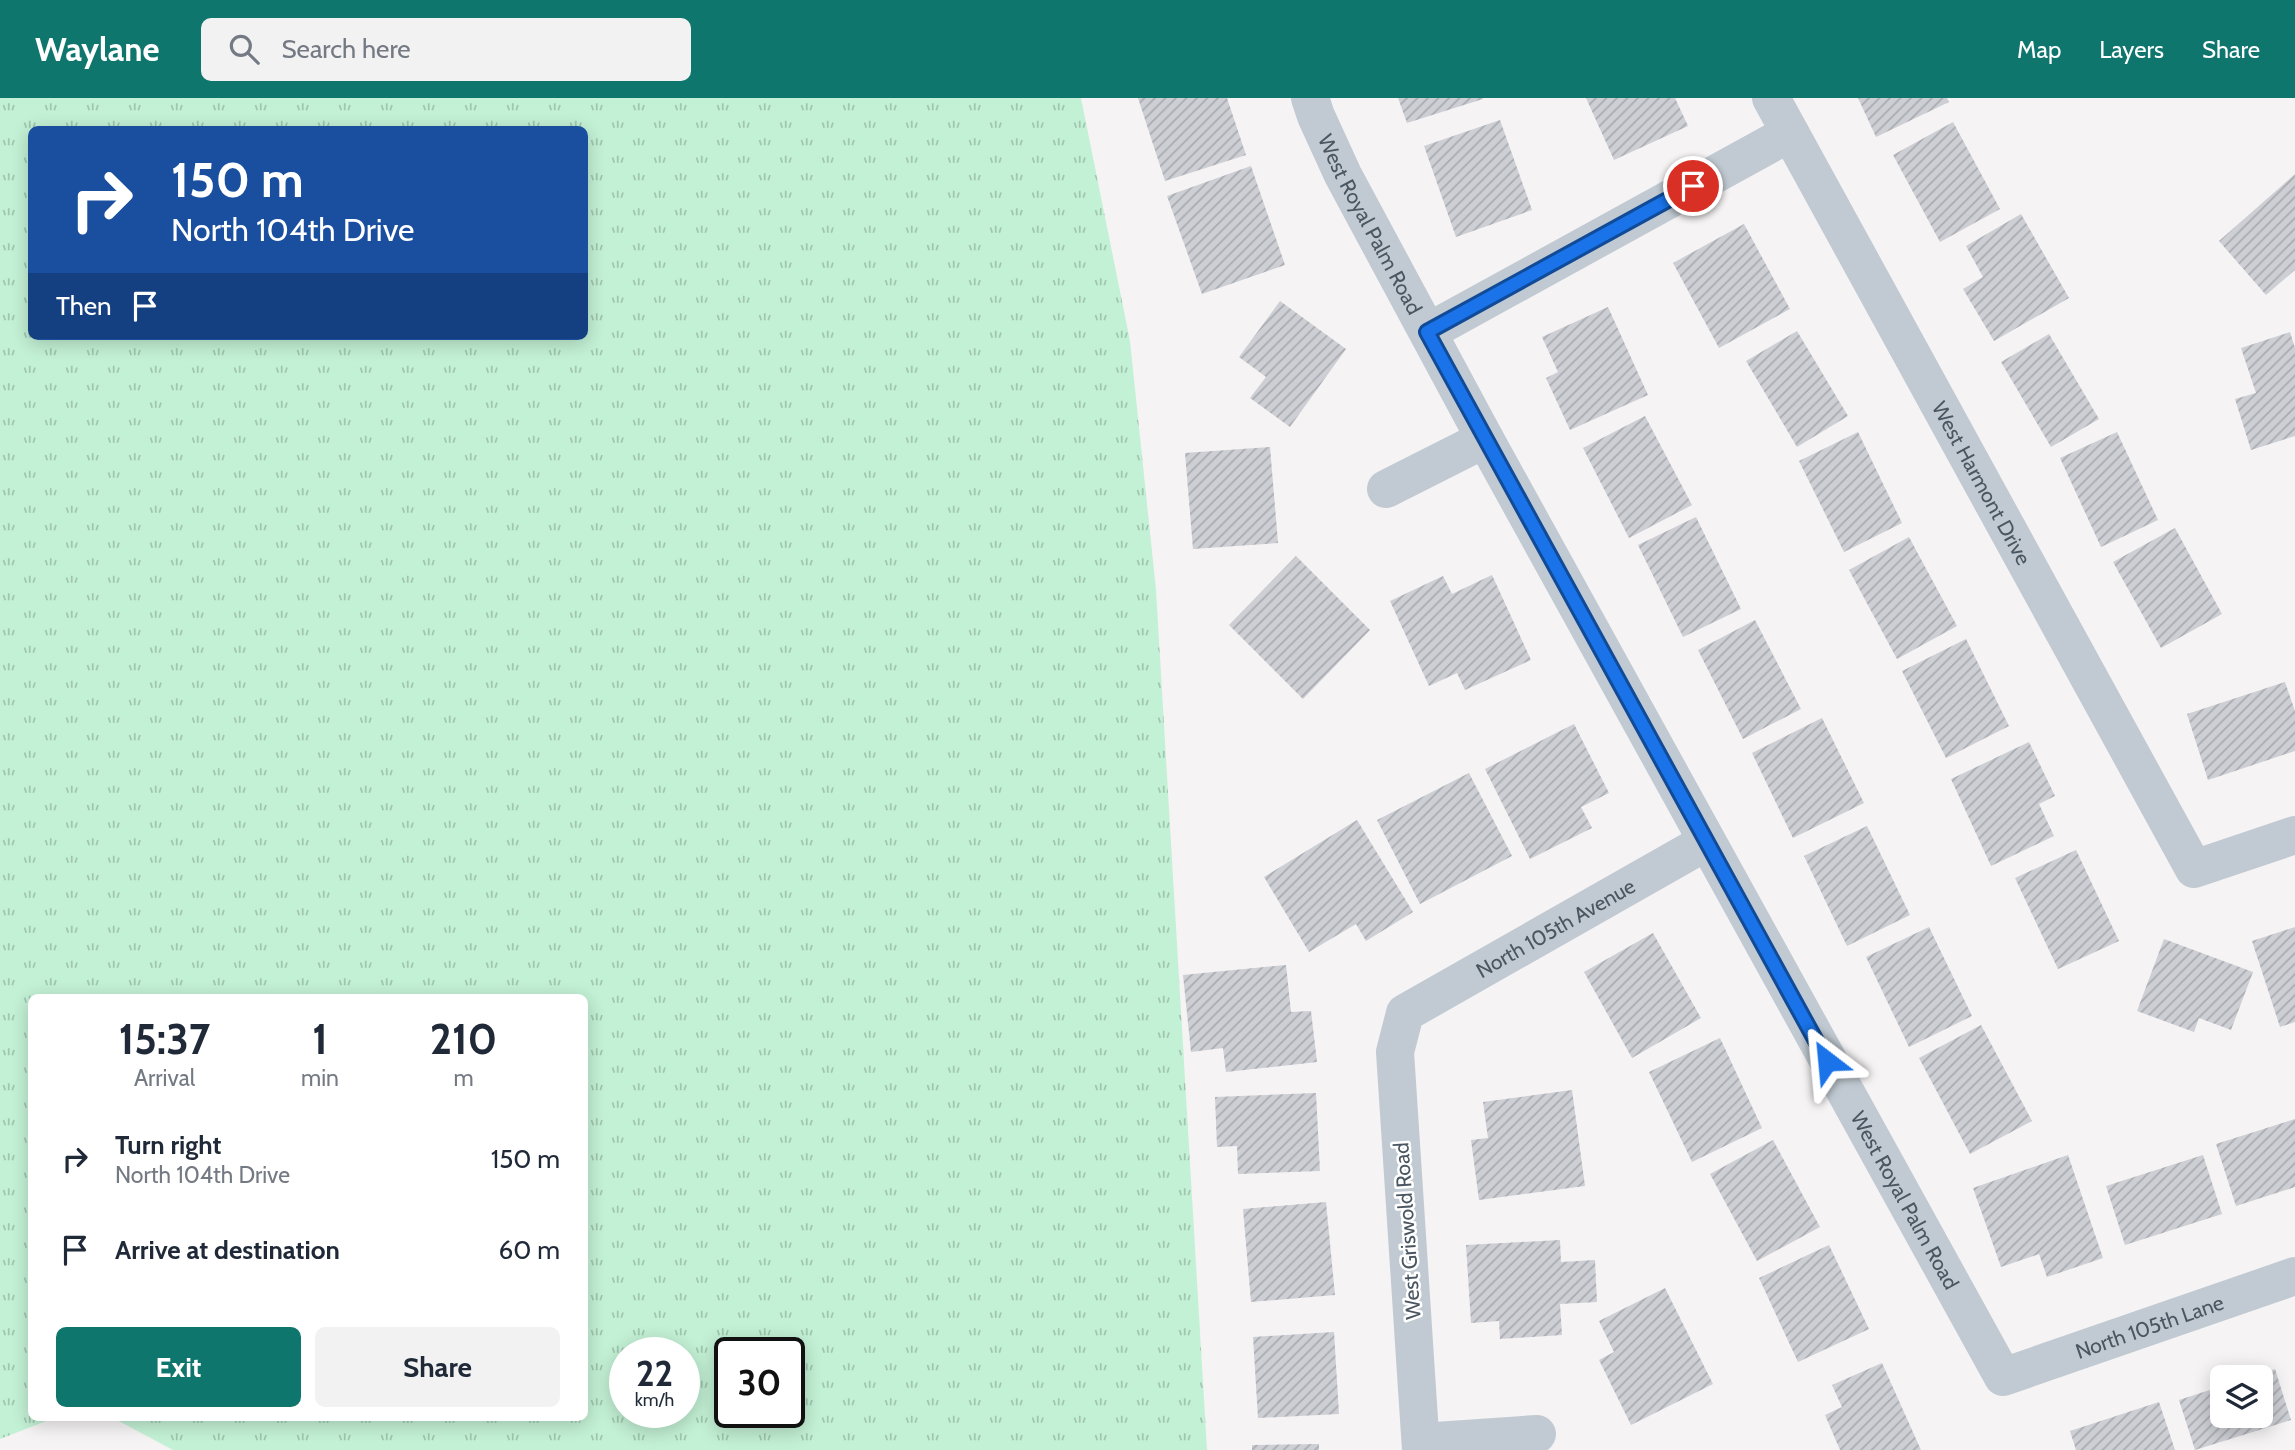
<!DOCTYPE html>
<html lang="en">
<head>
<meta charset="utf-8">
<style>
	:root { --surface:#fff; --page:#f2f2f3; --text:#1f2937; --muted:#747a83; --accent:#0f766e }
	body { margin:0; font-family:Cabin,sans-serif; background:var(--page); color:var(--text); height:100vh; display:flex; flex-direction:column; font-size:26px; white-space:nowrap }
	* { box-sizing:border-box; margin:0 }
	p { font-size:23px; color:var(--muted) }
	.icon { flex:none; width:38px; height:38px; fill:none; stroke:currentColor; stroke-width:2; stroke-linecap:round; stroke-linejoin:round }
	.map { position:relative; flex:1; overflow:hidden }
	.sheet { position:absolute; left:28px; top:896px; width:560px; height:427px; display:flex; flex-direction:column; background:var(--surface); border-radius:10px; box-shadow:0 4px 18px #0003 }
	.sheet>* { flex:none }
	.banner { position:absolute; left:28px; top:28px; width:560px; height:214px; border-radius:10px; box-shadow:0 4px 18px #0003; background:#1a4fa0; color:#fff; overflow:hidden }
	.controls { position:absolute; left:2210px; top:1267px; display:grid; gap:14px }
	.controls a { display:grid; place-items:center; width:63px; height:63px; border-radius:10px; background:var(--surface); box-shadow:0 4px 18px #0003; font-size:35px }
	.speed { position:absolute; left:609px; top:1239px; display:flex; gap:14px; font-size:35px; font-weight:700; text-align:center }
	.speed>* { display:grid; place-content:center; width:91px; height:91px; border-radius:50%; background:var(--surface); box-shadow:0 4px 18px #0003; line-height:1 }
	.speed small { font-size:18px; font-weight:400 }
	.speed .limit { border:4px solid #111; border-radius:10px; background:#fff; color:#111 }
	.pin { position:absolute; display:grid; place-items:center; width:60px; height:60px; color:#fff; margin:-30px; border:4px solid #fff; border-radius:50%; box-shadow:0 2px 7px #0007 }
	.me { position:absolute; width:77px; margin:-38px; rotate:331deg; stroke-linejoin:round; filter:drop-shadow(0 0 5px #0008) }
	.turn { display:flex; align-items:center; gap:24px; height:147px; padding:0 28px; font-size:32px }
	.turn .icon { width:91px; height:91px; stroke-width:2.5 }
	.turn b { display:block; font-size:49px; line-height:60px }
	.then { display:flex; align-items:center; height:66px; padding:0 28px; background:#0003; gap:14px; font-size:26px }
	.eta { display:flex; justify-content:space-evenly; align-items:center; height:119px; text-align:center }
	.eta b { font-size:42px; font-weight:700; line-height:49px }
	.primary-button { display:flex; gap:14px; margin-top:auto; padding:14px 28px }
	.primary-button a { flex:1; height:80px; border-radius:10px; background:var(--accent); color:#fff; font-size:28px; font-weight:700; line-height:80px; text-align:center }
	.primary-button a+a { background:var(--page); color:var(--text) }
	ul { padding:0; list-style:none }
	li { display:flex; align-items:center; gap:21px; height:91px; padding:0 28px }
	li div { flex:1 }
	li b { display:block; font-size:26px }
	li em { font-style:normal }
	header { display:flex; align-items:center; gap:42px; box-sizing:border-box; height:98px; padding:0 35px; background:var(--accent); color:#fff }
	header strong { font-size:33px }
	nav { display:flex; gap:38px; margin-inline-start:auto; font-size:24px }
	.search { width:490px; height:63px; background:var(--page); display:flex; align-items:center; gap:18px; box-sizing:border-box; padding:0 24px; border-radius:10px; color:var(--muted); font-size:26px }
	.map>svg:first-child { display:block }
	.grass { fill:url(#grass-tufts); fill-rule:evenodd }
	.building { fill:url(#building-hatch) }
	.lines { fill:none; stroke-linecap:round; stroke-linejoin:round }
	.minor { stroke:#c1cad2; stroke-width:38 }
	.route-casing { stroke:#114b97; stroke-width:18 }
	.route { stroke:#1a73e8; stroke-width:12 }
	.labels { text-anchor:middle; dominant-baseline:central; stroke-width:5; stroke-linejoin:round; paint-order:stroke }
	.street-label { font-size:21px; fill:#4a5661; stroke:#fff }
</style>
</head>
<body>
<header>
<strong>Waylane</strong>
<div class="search"><svg class="icon" aria-label="search" viewBox="0 0 24 24"><circle cx="10" cy="10" r="6"/><path d="M15 15l6 6"/></svg>Search here</div>
<nav><a>Map</a><a>Layers</a><a>Share</a></nav>
</header>
<div class="map">
<svg width="2295" height="1352" viewBox="0 0 2295 1352">
	<defs>
		<pattern id="grass-tufts" width="24" height="20" patternUnits="userSpaceOnUse" patternTransform="scale(1.75)"><rect width="24" height="20" fill="#c3f1d5"/><path d="M3 7l-1-3M5 7V3M7 7l1-3M15 17l-1-3M17 17v-4M19 17l1-3" fill="none" stroke="#a0c6b0"/></pattern>
		<pattern id="building-hatch" width="6" height="6" patternUnits="userSpaceOnUse" patternTransform="scale(1.75)"><rect width="6" height="6" fill="#cdcfd5"/><path d="M-1 1l2-2M0 6l6-6M5 7l2-2" fill="none" stroke="#a8abb0"/></pattern>
	</defs>
	<rect width="100%" height="100%" fill="#f5f3f3"/>
	<path class="grass" d="M0,0H1081L1130,243L1156,492L1207,1352H173L113,1320H584V900H32V1320H54L0,1341ZM32,32H584V238H32ZM625,1255H684V1314H625ZM730,1255H789V1314H730Z"/>
	<g class="building">
		<path d="M1138,0H1227L1246,57L1165,83Z"/>
		<path d="M1398,0H1483V1L1407,25Z"/>
		<path d="M1586,0H1675L1688,28L1614,62Z"/>
		<path d="M1858,0H1947L1949,4L1876,39Z"/>
		<path d="M1500,22L1532,112L1456,139L1424,48Z"/>
		<path d="M1953,24L2000,111L1940,144L1893,57Z"/>
		<path d="M1251,68L1285,167L1202,196L1167,98Z"/>
		<path d="M2295,76V172L2266,197L2219,143Z"/>
		<path d="M2021,116L2069,200L1994,243L1963,191L1983,179L1966,148Z"/>
		<path d="M1744,126L1790,211L1719,250L1673,165Z"/>
		<path d="M1280,203L1346,251L1290,329L1250,300L1266,279L1239,259Z"/>
		<path d="M1608,209L1648,297L1570,332L1546,280L1558,274L1542,239Z"/>
		<path d="M1797,233L1848,318L1797,349L1746,263Z"/>
		<path d="M2290,234L2295,250V338L2251,352L2235,301L2256,295L2241,250Z"/>
		<path d="M2049,236L2099,321L2051,349L2001,264Z"/>
		<path d="M1645,318L1692,407L1629,440L1583,350Z"/>
		<path d="M1858,334L1902,425L1844,454L1799,363Z"/>
		<path d="M2117,334L2158,422L2101,449L2060,360Z"/>
		<path d="M1270,349L1278,445L1193,451L1185,355Z"/>
		<path d="M1696,419L1741,511L1683,539L1638,447Z"/>
		<path d="M2175,430L2222,516L2161,550L2113,464Z"/>
		<path d="M1909,439L1957,528L1897,561L1849,472Z"/>
		<path d="M1296,458L1370,532L1303,601L1229,527Z"/>
		<path d="M1492,477L1531,562L1465,592L1457,575L1429,588L1390,503L1443,478L1452,496Z"/>
		<path d="M1755,522L1801,611L1743,641L1698,552Z"/>
		<path d="M1966,541L2009,628L1946,660L1902,573Z"/>
		<path d="M2285,584L2295,613V653L2208,682L2187,616Z"/>
		<path d="M1822,620L1864,705L1793,740L1752,655Z"/>
		<path d="M1574,626L1609,695L1581,709L1592,730L1530,761L1485,671Z"/>
		<path d="M2029,644L2055,698L2039,706L2054,738L1991,768L1951,681Z"/>
		<path d="M1469,675L1512,758L1420,806L1377,722Z"/>
		<path d="M1357,722L1413,814L1366,843L1356,826L1309,854L1264,779Z"/>
		<path d="M1867,728L1910,817L1847,848L1804,758Z"/>
		<path d="M2076,752L2119,843L2058,871L2015,780Z"/>
		<path d="M1929,829L1972,918L1909,949L1866,859Z"/>
		<path d="M2295,829V924L2280,929L2252,843Z"/>
		<path d="M1653,835L1701,920L1632,960L1584,874Z"/>
		<path d="M2164,841L2253,874L2231,932L2199,920L2194,934L2137,913Z"/>
		<path d="M1286,867L1291,914L1311,913L1317,964L1226,974L1223,950L1191,954L1183,877Z"/>
		<path d="M1981,927L2032,1023L1970,1056L1919,960Z"/>
		<path d="M1720,940L1762,1030L1692,1064L1649,974Z"/>
		<path d="M1572,992L1585,1088L1479,1102L1471,1042L1488,1040L1483,1004Z"/>
		<path d="M1316,995L1320,1073L1238,1076L1237,1048L1217,1049L1215,999Z"/>
		<path d="M2295,1021V1089L2236,1108L2216,1046Z"/>
		<path d="M1773,1042L1820,1129L1757,1163L1710,1076Z"/>
		<path d="M2068,1057L2103,1160L2047,1179L2039,1156L2001,1169L1973,1090Z"/>
		<path d="M2203,1057L2222,1116L2125,1147L2106,1088Z"/>
		<path d="M1326,1104L1335,1197L1251,1204L1243,1111Z"/>
		<path d="M1560,1142L1561,1164L1595,1162L1597,1204L1560,1206L1562,1237L1500,1241L1499,1223L1471,1225L1466,1147Z"/>
		<path d="M1829,1147L1869,1231L1798,1264L1759,1180Z"/>
		<path d="M1665,1190L1713,1286L1631,1327L1599,1262L1614,1254L1599,1223Z"/>
		<path d="M1334,1234L1339,1316L1258,1320L1253,1239Z"/>
		<path d="M1882,1265L1921,1352H1840L1825,1317L1842,1309L1832,1287Z"/>
		<path d="M2275,1271L2291,1322L2195,1352L2179,1302L2222,1288V1318H2261V1279H2251Z"/>
		<path d="M2159,1304L2175,1352H2076L2070,1333Z"/>
		<path d="M1319,1346V1352H1252V1347Z"/>
	</g>
	<g class="lines">
		<g class="minor">
			<path id="s1" d="M1310,0L1316,18L1343,77L1485,341L2003,1279L2295,1178"/>
			<path id="s2" d="M1771,0L2194,771L2295,737"/>
			<path d="M1428,234L1790,35"/>
			<path d="M1386,391L1485,341"/>
			<path d="M1421,1344L1537,1336"/>
			<path id="s3" d="M1421,1352L1395,954L1405,915L1706,744"/>
		</g>
	</g>
	<g class="lines">
		<defs>
			<path id="route" d="M1693,88L1427,234L1827,963"/>
		</defs>
		<use href="#route" class="route-casing"/>
		<use href="#route" class="route"/>
	</g>
	<g class="labels">
		<g class="street-label">
			<text stroke="none"><textPath href="#s1" startOffset="140">West Royal Palm Road</textPath></text>
			<text stroke="none"><textPath href="#s2" startOffset="439">West Harmont Drive</textPath></text>
			<text stroke="none"><textPath href="#s3" startOffset="612">North 105th Avenue</textPath></text>
			<text stroke="none"><textPath href="#s1" startOffset="1253">West Royal Palm Road</textPath></text>
			<text transform="translate(1407 1133) rotate(-94)">West Griswold Road</text>
			<text stroke="none"><textPath href="#s1" startOffset="1610">North 105th Lane</textPath></text>
		</g>
	</g>
</svg>
<div class="controls">
<a><svg class="icon" aria-label="layers" viewBox="0 0 24 24"><path d="M12 4l9 5-9 5-9-5zM3 14l9 5 9-5"/></svg></a>
</div>
<div class="speed"><div>22<small>km/h</small></div><div class="limit">30</div></div>
<div class="pin" style="left:1693px;top:88px;background:#d93025"><svg class="icon" aria-label="arrive" viewBox="0 0 24 24"><path d="M6 21V4h12l-3 4 3 4H6"/></svg></div>
<svg class="me" style="left:1827px;top:963px" viewBox="-20 -20 40 40"><path d="M0-17L14 15 0 8-14 15z" fill="#1a73e8" stroke="#fff" stroke-width="4"/></svg>
<div class="banner">
<div class="turn"><svg class="icon" aria-label="right" viewBox="0 0 24 24"><path d="M7 20v-9h11M14 6l5 5-5 5"/></svg><div><b>150 m</b>North 104th Drive</div></div>
<div class="then">Then<svg class="icon" aria-label="arrive" viewBox="0 0 24 24"><path d="M6 21V4h12l-3 4 3 4H6"/></svg></div>
</div>
<section class="sheet">
<div class="eta">
<div><b>15:37</b><p>Arrival</p></div>
<div><b>1</b><p>min</p></div>
<div><b>210</b><p>m</p></div>
</div>
<ul>
<li><svg class="icon" aria-label="right" viewBox="0 0 24 24"><path d="M7 20v-9h11M14 6l5 5-5 5"/></svg><div><b>Turn right</b><p>North 104th Drive</p></div><em>150 m</em></li>
<li><svg class="icon" aria-label="arrive" viewBox="0 0 24 24"><path d="M6 21V4h12l-3 4 3 4H6"/></svg><div><b>Arrive at destination</b></div><em>60 m</em></li>
</ul>
<div class="primary-button"><a>Exit</a><a>Share</a></div>
</section>
</div>
</body>
</html>
